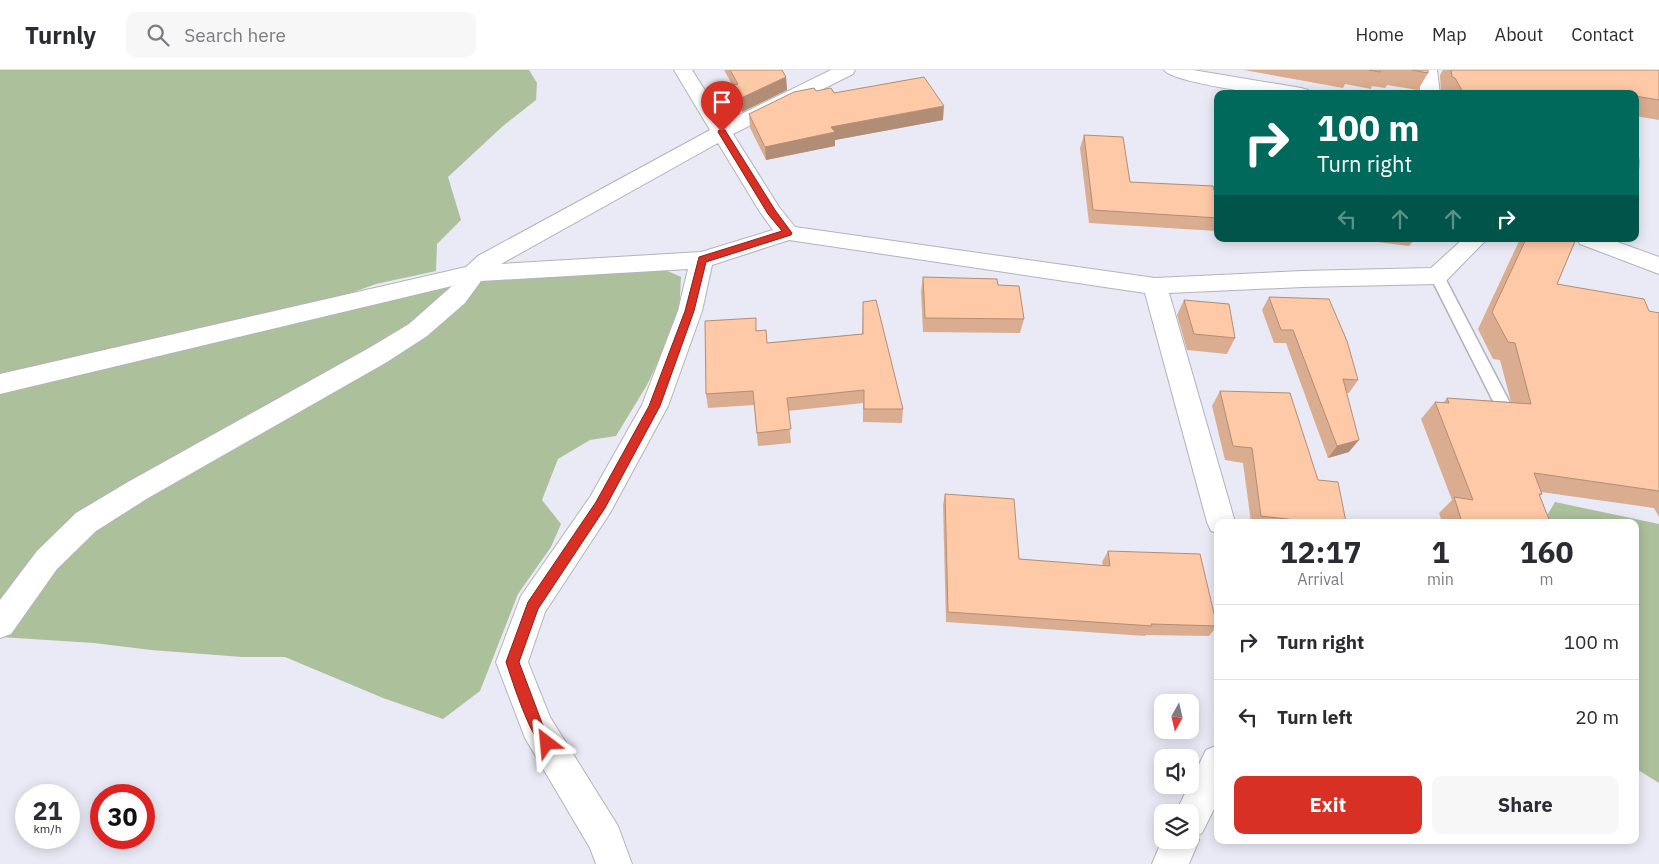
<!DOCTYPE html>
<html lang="en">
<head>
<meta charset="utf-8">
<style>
	:root { --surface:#fff; --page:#f7f7f7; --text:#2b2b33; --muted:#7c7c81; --line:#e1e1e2; --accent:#d93025 }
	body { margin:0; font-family:"IBM Plex Sans",sans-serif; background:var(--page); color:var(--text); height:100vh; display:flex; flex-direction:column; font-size:19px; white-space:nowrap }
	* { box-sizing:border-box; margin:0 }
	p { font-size:16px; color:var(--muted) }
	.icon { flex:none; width:28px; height:28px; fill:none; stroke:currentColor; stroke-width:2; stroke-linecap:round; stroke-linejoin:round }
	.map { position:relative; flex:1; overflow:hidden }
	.details { position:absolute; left:1214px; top:449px; width:425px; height:325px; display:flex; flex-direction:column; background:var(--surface); border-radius:10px; box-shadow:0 2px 12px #0003 }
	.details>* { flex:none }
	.hud { position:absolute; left:1214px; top:20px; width:425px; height:152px; border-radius:10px; box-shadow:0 2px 12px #0003; background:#00695c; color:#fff; overflow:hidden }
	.needle { width:32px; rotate:188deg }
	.buttons { position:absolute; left:1154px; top:624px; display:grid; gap:10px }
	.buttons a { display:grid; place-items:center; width:45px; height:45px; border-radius:10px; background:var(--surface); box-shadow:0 2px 12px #0003; font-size:25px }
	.speed { position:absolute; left:15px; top:714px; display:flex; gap:10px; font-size:25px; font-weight:700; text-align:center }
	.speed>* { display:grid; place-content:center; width:65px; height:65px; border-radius:50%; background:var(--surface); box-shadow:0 2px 12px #0003; line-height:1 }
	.speed small { font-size:12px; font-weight:400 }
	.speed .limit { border:8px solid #d22; background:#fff; color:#111 }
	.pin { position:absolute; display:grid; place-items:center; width:42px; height:42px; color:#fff; margin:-51px -21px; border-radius:50% 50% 50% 0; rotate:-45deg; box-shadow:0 0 5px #0007 }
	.pin .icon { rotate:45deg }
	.me { position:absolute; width:55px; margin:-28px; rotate:331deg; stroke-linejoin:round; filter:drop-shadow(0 0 4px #0008) }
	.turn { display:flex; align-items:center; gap:18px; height:105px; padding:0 20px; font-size:22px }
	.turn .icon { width:65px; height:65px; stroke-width:2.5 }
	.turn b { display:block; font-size:35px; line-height:42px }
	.lanes { display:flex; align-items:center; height:48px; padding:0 20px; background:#0003; justify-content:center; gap:25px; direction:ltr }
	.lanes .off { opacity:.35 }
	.eta { display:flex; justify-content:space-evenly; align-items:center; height:85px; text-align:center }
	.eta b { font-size:30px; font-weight:700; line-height:35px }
	.button { display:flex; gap:10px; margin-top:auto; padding:10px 20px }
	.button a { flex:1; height:58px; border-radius:10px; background:var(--accent); color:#fff; font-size:20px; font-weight:700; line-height:58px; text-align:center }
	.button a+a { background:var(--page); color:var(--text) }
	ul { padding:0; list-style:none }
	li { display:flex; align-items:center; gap:15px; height:75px; padding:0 20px; border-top:1px solid var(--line) }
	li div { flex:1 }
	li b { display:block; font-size:19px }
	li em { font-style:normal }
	header { display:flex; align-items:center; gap:30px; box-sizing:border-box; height:70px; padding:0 25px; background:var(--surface); border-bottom:1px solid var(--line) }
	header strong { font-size:24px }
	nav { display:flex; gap:28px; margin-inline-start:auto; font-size:18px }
	.search { width:350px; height:45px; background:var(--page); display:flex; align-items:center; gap:12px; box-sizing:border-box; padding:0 18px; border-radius:10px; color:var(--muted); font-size:19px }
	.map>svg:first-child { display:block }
	.green { fill:#acc09c }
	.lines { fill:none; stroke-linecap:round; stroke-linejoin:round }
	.lane-casing { stroke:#b2b2bd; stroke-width:3 }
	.street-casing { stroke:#b2b2bd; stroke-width:2 }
	.lane { fill:#fff; fill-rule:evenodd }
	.street { fill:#fff; fill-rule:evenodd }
	.wall { fill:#daad90 }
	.shaded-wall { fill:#b28d75 }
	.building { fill:#fec9a7; stroke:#b28d75 }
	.route { fill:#d93025; stroke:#8d1f18 }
</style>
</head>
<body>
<header>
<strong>Turnly</strong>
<div class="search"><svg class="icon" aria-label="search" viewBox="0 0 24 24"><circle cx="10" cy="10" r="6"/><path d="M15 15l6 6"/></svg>Search here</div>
<nav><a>Home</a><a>Map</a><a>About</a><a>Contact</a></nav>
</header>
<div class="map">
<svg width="1659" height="794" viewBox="0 0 1659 794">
	<rect width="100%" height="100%" fill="#eaeaf6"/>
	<g class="green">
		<path d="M0,0H529L537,13L536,30L503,56L448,107L461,150L437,174L436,201L376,214L337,228L281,241L180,263L0,306Z"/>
		<path d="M663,199L681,207L679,248L647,315L616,366L590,370L558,389L542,430L561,454L551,477L518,524L480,621L443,649L383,628L285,587H242L151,580L94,573L0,567V321L155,287L427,220L482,210Z"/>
		<path d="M1555,432L1659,454V713L1635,698V452H1548L1545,449Z"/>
	</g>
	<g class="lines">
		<defs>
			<path id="lane" d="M1437,201L1442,203L1444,206L1511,335L1508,339L1503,341L1498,339L1495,335L1430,206L1432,203Z"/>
			<g id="street">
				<path d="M674,0H692L725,52L831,0H855L853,4L733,64L779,137L795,157L1155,208L1302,201L1431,198L1463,169H1487L1445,212L1437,214L1302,217L1169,223L1235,452H1218V463L1211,461L1207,452L1145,223L789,170L712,195L702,241L668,336L610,443L545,542L528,592L550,647L618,756L632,794H596L590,778L525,668L496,592L521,526L590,427L642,335L678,241L688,199L481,211L465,233L427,266L387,292L148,428L96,461L57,499L11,564L0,568V530L37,481L76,443L128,412L369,278L409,254L452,216L0,324V304L466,197L478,186L710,60ZM718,73L760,142L773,160L701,182L501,194Z"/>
				<path d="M1164,0H1193L1301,18L1308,20L1310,24C1295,24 1279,25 1264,24C1247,22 1171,11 1164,0Z"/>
				<path d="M1419,0H1437L1440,24H1420Z"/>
				<path d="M1577,169H1609L1659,187V204L1580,174Z"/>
				<path d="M1218,675V731L1202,763L1197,766L1199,770L1189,794H1152L1162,770H1190V742H1176L1206,680Z"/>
			</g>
		</defs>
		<use href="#lane" class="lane-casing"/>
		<use href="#street" class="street-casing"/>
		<use href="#lane" class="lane"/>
		<use href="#street" class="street"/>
	</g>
	<g class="wall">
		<path d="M724,0H782L786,7L787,20L742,42L735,28L734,18Z"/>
		<path d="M1244,0H1428V3L1418,20L1387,15L1385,18L1372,16L1371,19L1345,14L1343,18Z"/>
		<path d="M1443,0H1659V50L1635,46V24H1441L1440,5Z"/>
		<path d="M816,21L834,23L943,50L835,70V76L766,90L750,58L749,44Z"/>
		<path d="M1084,65L1130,112L1218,133V157L1216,161L1089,153L1080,78Z"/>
		<path d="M1354,169H1415L1409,176Z"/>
		<path d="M1520,169H1576L1557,214L1649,241L1659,243V447L1654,438L1541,422L1542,424L1540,426L1550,452H1442L1439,443L1452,430L1421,349L1435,332L1443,333L1447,328L1511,332L1500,290L1493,289L1478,259Z"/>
		<path d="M1614,169H1622L1620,171Z"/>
		<path d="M923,207L998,215L1024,249L1020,263L923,262L921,221Z"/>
		<path d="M1269,227L1358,310L1349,323H1347L1349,382L1328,388L1286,273H1274L1262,240Z"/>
		<path d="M1184,230L1235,268L1227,284L1187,280L1177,245Z"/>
		<path d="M863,232L903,339L902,353L863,352V333L788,341L791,373L758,376L754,335L708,338L706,324L767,273L862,264Z"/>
		<path d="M1220,321L1318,410L1346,452H1251L1243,393L1225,390L1212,336Z"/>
		<path d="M945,424L1019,489L1103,496L1102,492L1108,481L1217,556L1209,566L1146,565L1145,566L946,552L943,435Z"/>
	</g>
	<g class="shaded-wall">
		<path d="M786,7L787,20L742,42L741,28Z"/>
		<path d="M944,36L943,50L835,70V76L766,90L765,77L831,57Z"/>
		<path d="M1359,370L1349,382L1328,388L1337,376Z"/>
	</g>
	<g class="building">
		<path d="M730,0H782L786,7L741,28L734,15L738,14Z"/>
		<path d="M1369,0H1380V2Z"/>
		<path d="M1412,0H1428V3Z"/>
		<path d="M1451,0H1659V30L1635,26V24H1464L1455,8L1452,7Z"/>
		<path d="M924,7L944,36L831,57L835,62L765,77L749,44L794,22L814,18L816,21L831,18L834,23Z"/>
		<path d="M1084,65L1123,67L1130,112L1213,116L1218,133V148L1093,140Z"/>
		<path d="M1635,65L1639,91L1636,153H1635Z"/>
		<path d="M1526,169H1576L1557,214L1644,229L1649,241L1659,243V421L1534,403L1542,424H1539L1550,452H1462L1454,427L1473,430L1435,332L1449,333L1447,328L1531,334L1515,273L1508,272L1492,242Z"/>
		<path d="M923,207L997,209L998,215L1019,216L1024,249L925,248Z"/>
		<path d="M1269,227L1329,229L1347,271L1358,310L1343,309L1359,370L1337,376L1293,260H1281Z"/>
		<path d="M876,230L903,339H864V320L787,328L791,359L757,363L753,321L706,324L705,251L756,248V261L766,260L767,273L863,264V232Z"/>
		<path d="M1184,230L1229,234L1235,268L1194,264Z"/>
		<path d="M1220,321L1290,323L1318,410L1338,412L1346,452H1313L1261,446L1252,378L1233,376Z"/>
		<path d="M945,424L1014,429L1019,489L1110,496L1108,481L1200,484L1217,556L1151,554L1152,556L948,542Z"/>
	</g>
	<path class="route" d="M719,60H725L775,140L792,163L791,165L706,192L694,241L660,336L605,438L538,539L519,592L542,653L554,673L552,678L547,680C532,674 512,610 506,592L528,532L596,432L649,336L685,241L699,187L782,161L768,144L718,62Z"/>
</svg>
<div class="buttons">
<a><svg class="needle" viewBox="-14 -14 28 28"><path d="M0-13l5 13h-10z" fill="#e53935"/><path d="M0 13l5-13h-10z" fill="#7c7c81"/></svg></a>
<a><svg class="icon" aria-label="sound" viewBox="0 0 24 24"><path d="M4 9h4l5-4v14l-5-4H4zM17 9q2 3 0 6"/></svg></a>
<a><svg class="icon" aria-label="layers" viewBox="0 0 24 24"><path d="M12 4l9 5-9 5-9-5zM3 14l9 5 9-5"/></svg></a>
</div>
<div class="speed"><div>21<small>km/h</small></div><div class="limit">30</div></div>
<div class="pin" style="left:722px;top:62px;background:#d93025"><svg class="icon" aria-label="arrive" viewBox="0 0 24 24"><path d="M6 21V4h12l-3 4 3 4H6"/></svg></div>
<svg class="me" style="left:547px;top:673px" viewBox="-20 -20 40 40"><path d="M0-17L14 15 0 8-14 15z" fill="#d93025" stroke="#fff" stroke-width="4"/></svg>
<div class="hud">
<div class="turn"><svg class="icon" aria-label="right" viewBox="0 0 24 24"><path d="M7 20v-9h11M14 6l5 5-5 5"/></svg><div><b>100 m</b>Turn right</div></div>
<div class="lanes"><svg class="icon off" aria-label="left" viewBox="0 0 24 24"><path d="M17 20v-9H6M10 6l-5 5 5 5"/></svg><svg class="icon off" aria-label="ahead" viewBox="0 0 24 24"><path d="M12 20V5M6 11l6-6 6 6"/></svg><svg class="icon off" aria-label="ahead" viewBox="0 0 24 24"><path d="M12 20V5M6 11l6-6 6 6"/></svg><svg class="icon" aria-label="right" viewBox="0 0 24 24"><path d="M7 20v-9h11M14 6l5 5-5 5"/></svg></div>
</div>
<section class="details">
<div class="eta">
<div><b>12:17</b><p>Arrival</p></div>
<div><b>1</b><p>min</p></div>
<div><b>160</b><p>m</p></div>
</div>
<ul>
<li><svg class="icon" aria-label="right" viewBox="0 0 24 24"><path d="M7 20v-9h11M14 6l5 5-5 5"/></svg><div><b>Turn right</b></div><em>100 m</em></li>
<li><svg class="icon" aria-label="left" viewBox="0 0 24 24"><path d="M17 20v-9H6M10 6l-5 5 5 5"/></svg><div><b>Turn left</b></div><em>20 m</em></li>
</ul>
<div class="button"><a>Exit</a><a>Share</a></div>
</section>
</div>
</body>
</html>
